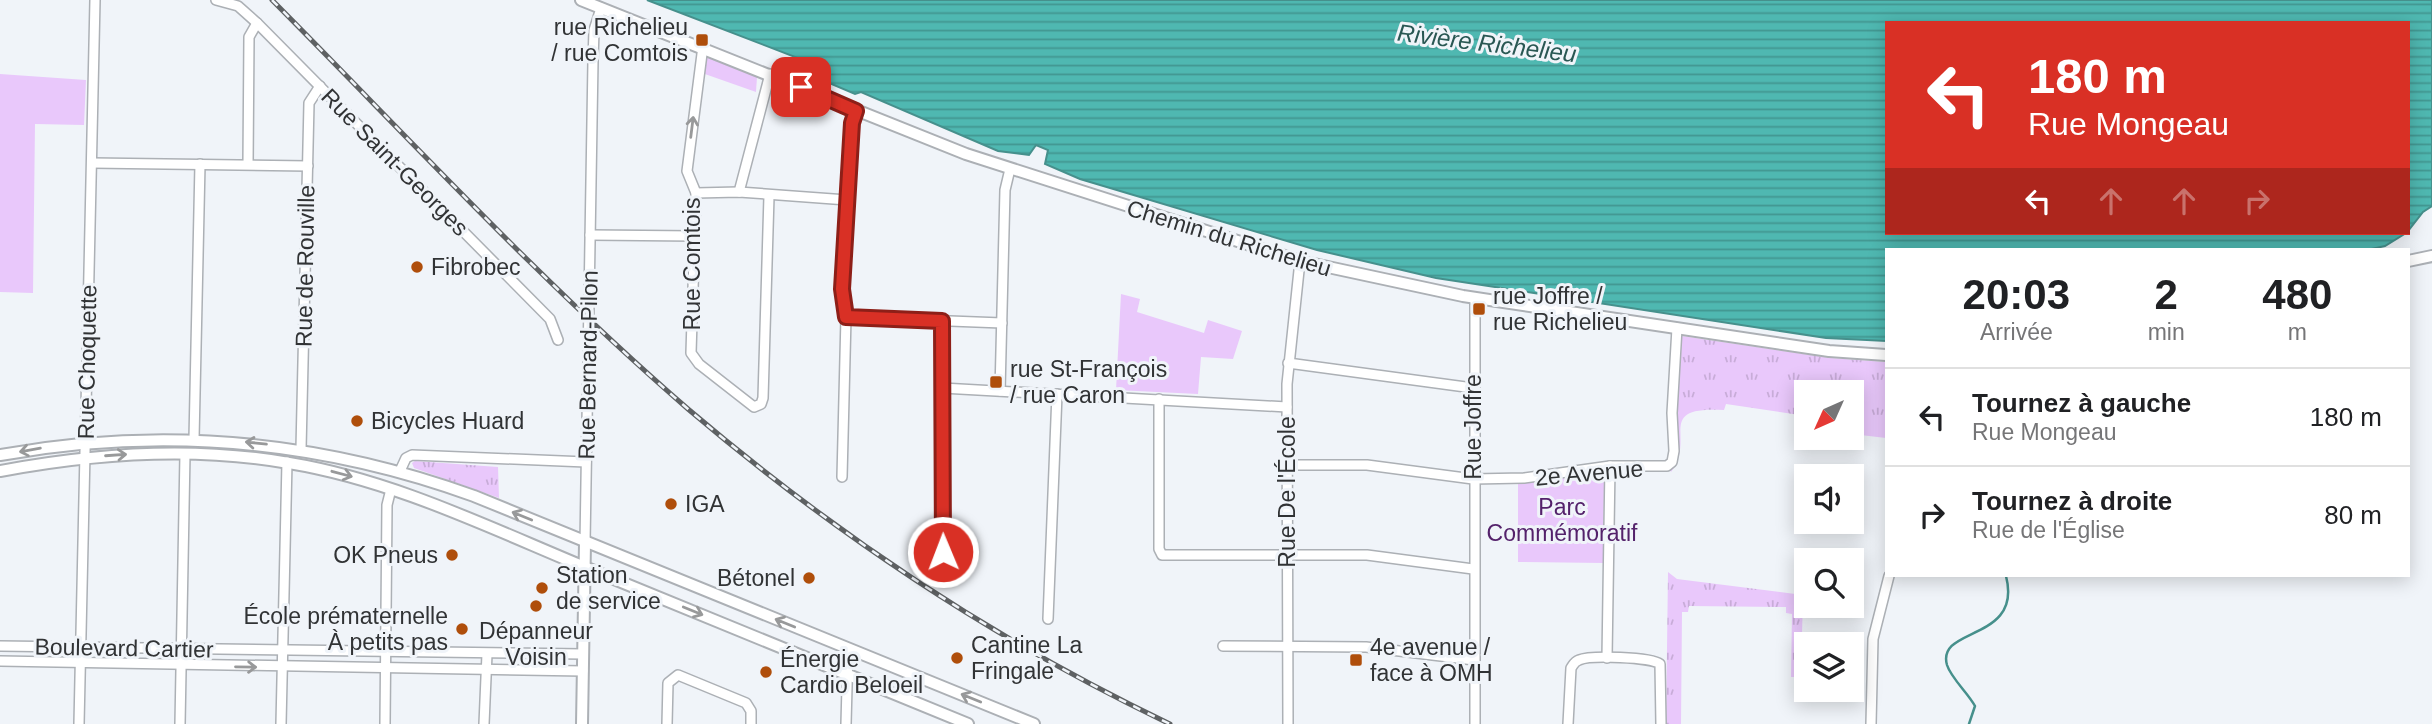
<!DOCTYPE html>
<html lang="fr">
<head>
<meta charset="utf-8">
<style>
	:root { --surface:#fff; --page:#f2f2f2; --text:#202124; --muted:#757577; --line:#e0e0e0 }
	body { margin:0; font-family:Helvetica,sans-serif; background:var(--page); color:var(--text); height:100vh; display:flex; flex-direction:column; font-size:26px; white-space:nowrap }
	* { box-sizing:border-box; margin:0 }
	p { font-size:23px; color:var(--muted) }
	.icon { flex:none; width:38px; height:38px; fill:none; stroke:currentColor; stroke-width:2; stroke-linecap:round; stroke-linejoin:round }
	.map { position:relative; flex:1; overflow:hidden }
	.details { position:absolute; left:1885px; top:248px; width:525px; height:329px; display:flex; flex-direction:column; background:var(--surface); border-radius:0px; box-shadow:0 4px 18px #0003 }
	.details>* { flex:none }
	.hud { position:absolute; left:1885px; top:21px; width:525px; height:214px; border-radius:0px; box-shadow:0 4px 18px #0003; background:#d93025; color:#fff; overflow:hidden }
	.needle { width:46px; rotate:225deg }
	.fabs { position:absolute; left:1794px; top:380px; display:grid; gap:14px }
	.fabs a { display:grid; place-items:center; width:70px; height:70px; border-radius:0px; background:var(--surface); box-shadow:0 4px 18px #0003; font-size:35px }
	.pin { position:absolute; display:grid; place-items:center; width:60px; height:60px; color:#fff; margin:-30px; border-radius:14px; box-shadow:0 4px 10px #0006 }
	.me { position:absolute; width:77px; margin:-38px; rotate:359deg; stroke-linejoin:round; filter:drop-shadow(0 0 5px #0008) }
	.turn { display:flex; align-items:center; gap:24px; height:147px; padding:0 28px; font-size:32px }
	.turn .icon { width:91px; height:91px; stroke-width:2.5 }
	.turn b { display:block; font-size:49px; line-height:60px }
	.lanes { display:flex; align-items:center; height:66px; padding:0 28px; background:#0003; justify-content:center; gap:35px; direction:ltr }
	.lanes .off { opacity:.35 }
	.eta { display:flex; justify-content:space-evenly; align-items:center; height:119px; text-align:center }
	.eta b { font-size:42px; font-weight:800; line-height:49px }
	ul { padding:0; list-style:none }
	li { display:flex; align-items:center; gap:21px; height:98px; padding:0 28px; border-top:2px solid var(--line) }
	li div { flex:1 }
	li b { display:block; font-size:26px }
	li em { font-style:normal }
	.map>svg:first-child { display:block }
	.grass { fill:url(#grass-tufts) }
	.park { fill:#e9c8fb }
	.water { fill:url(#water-rules); stroke:#46908c; stroke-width:2 }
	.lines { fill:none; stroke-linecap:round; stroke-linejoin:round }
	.stream { stroke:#46908c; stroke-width:2.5 }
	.minor-casing { stroke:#acb0b5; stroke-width:12 }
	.major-casing { stroke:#acb0b5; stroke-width:14 }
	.minor { stroke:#fff; stroke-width:9 }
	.major { stroke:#fff; stroke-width:10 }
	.rail-casing { stroke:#5e6163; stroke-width:5 }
	.rail { stroke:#f0f4f9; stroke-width:2.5; stroke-dasharray:8; stroke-linecap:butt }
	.oneway { stroke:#98999a }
	.route-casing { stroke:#8d1f18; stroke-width:18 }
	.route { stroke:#d93025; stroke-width:12 }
	.poi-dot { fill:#af4e0b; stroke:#f0f4f9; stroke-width:2.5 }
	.labels { text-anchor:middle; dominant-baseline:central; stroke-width:6; stroke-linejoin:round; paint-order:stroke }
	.poi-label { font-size:23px; fill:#313335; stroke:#f0f4f9; text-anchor:start }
	.street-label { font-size:23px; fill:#313335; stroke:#f0f4f9 }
	.park-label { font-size:23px; fill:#54226b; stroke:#f0f4f9 }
	.water-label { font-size:24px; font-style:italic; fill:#295753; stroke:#f0f4f9 }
</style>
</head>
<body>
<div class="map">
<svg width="2432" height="724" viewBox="0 0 2432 724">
	<defs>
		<pattern id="grass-tufts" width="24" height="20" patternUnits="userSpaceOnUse" patternTransform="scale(1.75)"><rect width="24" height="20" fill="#e9c8fb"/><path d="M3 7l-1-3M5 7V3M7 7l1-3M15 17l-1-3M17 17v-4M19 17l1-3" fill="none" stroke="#c8acd8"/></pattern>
		<pattern id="water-rules" width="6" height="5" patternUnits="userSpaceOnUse" patternTransform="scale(1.75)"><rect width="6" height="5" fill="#4fb8b1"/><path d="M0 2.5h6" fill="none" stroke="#429691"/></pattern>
	</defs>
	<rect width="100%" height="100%" fill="#f0f4f9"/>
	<g class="grass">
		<path d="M1682,336L1831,358L1886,362V438L1852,434V392H1806V416L1726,404L1724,410C1653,406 1697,438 1671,472L1669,469L1678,455L1675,413Z"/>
		<path d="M415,461L498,467L499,498L414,468L412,463Z"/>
		<path d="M1668,572L1677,579L1803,595L1801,677H1791L1792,614L1786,613V607L1689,606L1688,612H1682L1681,724H1666Z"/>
	</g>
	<g class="park">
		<path d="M707,56L757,77L756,92L702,73L704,58Z"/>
		<path d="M0,74L86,80L84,125L35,124L33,293L0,292Z"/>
		<path d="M1121,294L1140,299L1137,312L1204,333L1208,320L1242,331L1233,359L1201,357L1198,394L1116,390Z"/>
		<path d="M1597,474L1604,480L1603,563L1518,562V484Z"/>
	</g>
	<path class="water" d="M647,0H2432V206L2423,212L2408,231V23H1886V233H2406L2385,246L2367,250H1886V341L1826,338L1436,278L1317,250L1080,179L1045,164L1048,150L1036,145L1029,155L998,151L861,92L855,94L815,77L812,69L803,60Z"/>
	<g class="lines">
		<path class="stream" d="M1969,724L1975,706C1968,693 1951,678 1947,665C1936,626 2023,642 2006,576"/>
		<defs>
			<g id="minor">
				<path d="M216,0L238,6L257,23L550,319L558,340"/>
				<path d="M703,46L687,171L696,193L691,353L699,364L754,407L761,404L763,398L769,196"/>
				<path d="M92,163L308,166"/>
				<path d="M248,164L249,37L257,23"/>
				<path d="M739,192L770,74"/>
				<path d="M696,193L739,192L847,200"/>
				<path d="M590,235L695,236"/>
				<path d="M846,317L1002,323"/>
				<path d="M942,321L943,552"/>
				<path d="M1288,363L1473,388"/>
				<path d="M942,388L1287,407"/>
				<path d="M1000,391L1005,190L1010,169"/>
				<path d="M1159,399V549L1162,555H1367L1473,569"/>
				<path d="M194,439L200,164"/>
				<path d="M301,449L309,103L320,86"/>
				<path d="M1286,465H1367L1473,479L1524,478L1610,466H1667L1672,462L1674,451L1672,413L1677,328"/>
				<path d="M400,471L406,458L412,455L586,462"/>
				<path d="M842,477L846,317L842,289L852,123L856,111"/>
				<path d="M585,543L593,61L594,30L601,8"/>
				<path d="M1048,619L1057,394"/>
				<path d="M0,646L583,654"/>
				<path d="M1223,646L1366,647L1474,660"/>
				<path d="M1607,658L1610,466"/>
				<path d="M0,661L583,671"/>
				<path d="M79,724L95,0"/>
				<path d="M180,724L185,454"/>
				<path d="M281,724L287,462"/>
				<path d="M385,724L387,505L391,489"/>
				<path d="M484,724L487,654"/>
				<path d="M667,724L668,683L678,675L746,703L751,711V724"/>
				<path d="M846,724L848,649"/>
				<path d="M1288,724L1287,384L1300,261"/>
				<path d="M1475,724V298"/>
				<path d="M1568,724L1571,668C1574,664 1574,662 1579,660C1590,655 1651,657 1660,664L1661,724"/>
				<path d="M1871,724L1873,639L1889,576"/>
			</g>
			<g id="major">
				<path d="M581,0L966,154L1300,261L1463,296L1829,351L1886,355"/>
				<path d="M2408,261L2432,256"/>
				<path d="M0,455C162,426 320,440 474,496L1034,724"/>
				<path d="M0,471C95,453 193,446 289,463C393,480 490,528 587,568C714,620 841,672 968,724"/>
				<path d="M582,724L585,543"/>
			</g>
		</defs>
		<use href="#minor" class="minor-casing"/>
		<use href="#major" class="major-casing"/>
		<use href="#minor" class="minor"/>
		<use href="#major" class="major"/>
		<defs>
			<path id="rail" d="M272,0C409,138 541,282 688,409C835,534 996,641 1170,724"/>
		</defs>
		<use href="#rail" class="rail-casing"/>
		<use href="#rail" class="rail"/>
	</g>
	<defs><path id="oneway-shaft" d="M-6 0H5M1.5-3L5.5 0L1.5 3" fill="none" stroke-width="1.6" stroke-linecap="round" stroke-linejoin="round" transform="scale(1.75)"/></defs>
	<g class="oneway">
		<use href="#oneway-shaft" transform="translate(692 127) rotate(-83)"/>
		<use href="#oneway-shaft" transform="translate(256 443) rotate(-174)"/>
		<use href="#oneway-shaft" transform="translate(30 450) rotate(170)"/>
		<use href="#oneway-shaft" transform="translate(116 455) rotate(-4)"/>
		<use href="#oneway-shaft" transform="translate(342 474) rotate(15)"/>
		<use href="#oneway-shaft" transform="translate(522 516) rotate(-158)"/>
		<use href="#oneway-shaft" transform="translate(693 611) rotate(22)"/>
		<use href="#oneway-shaft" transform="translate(785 623) rotate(-158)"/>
		<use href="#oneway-shaft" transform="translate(246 667) rotate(1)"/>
		<use href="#oneway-shaft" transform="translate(971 698) rotate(-158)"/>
	</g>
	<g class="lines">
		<defs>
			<path id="route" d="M801,87L856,111L852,123L842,289L846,317L942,321L943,552"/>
		</defs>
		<use href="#route" class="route-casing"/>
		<use href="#route" class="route"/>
	</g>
	<g class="poi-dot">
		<rect x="695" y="33" width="14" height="14" rx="3.5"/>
		<circle cx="417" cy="267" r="7"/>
		<rect x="1472" y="302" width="14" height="14" rx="3.5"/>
		<rect x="989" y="375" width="14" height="14" rx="3.5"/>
		<circle cx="357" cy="421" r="7"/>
		<circle cx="671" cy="504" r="7"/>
		<circle cx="452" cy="555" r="7"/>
		<circle cx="809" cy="578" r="7"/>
		<circle cx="542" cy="588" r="7"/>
		<circle cx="536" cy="606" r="7"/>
		<circle cx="462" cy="629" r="7"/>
		<circle cx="957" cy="658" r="7"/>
		<rect x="1349" y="653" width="14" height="14" rx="3.5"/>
		<circle cx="766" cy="672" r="7"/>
	</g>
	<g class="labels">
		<g class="poi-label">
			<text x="688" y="27" text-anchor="end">rue Richelieu<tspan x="688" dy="26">/ rue Comtois</tspan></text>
			<text x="431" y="267">Fibrobec</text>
			<text x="1493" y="296">rue Joffre /<tspan x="1493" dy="26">rue Richelieu</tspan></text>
			<text x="1010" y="369">rue St-François<tspan x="1010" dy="26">/ rue Caron</tspan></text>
			<text x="371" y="421">Bicycles Huard</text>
			<text x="685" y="504">IGA</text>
			<text x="438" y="555" text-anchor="end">OK Pneus</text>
			<text x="556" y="575">Station<tspan x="556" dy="26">de service</tspan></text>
			<text x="795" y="578" text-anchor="end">Bétonel</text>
			<text x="448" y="616" text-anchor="end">École prématernelle<tspan x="448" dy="26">À petits pas</tspan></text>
			<text x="536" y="631" text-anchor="middle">Dépanneur<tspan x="536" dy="26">Voisin</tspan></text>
			<text x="971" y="645">Cantine La<tspan x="971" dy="26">Fringale</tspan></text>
			<text x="1370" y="647">4e avenue /<tspan x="1370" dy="26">face à OMH</tspan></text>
			<text x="780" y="659">Énergie<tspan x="780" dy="26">Cardio Beloeil</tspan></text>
		</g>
		<g class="street-label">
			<text transform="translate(395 162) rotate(45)">Rue Saint-Georges</text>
			<text transform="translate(1229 238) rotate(17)">Chemin du Richelieu</text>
			<text transform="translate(692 264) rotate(-90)">Rue Comtois</text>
			<text transform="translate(305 266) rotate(-89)">Rue de Rouville</text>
			<text transform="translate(87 362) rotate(-89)">Rue Choquette</text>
			<text transform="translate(588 365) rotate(-89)">Rue Bernard-Pilon</text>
			<text transform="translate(1473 427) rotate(-90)">Rue Joffre</text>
			<text transform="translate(1589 473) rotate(-5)">2e Avenue</text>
			<text transform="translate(1287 492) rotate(-90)">Rue De l'École</text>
			<text transform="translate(124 648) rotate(1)">Boulevard Cartier</text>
		</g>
		<g class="park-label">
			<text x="1562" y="507">Parc<tspan x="1562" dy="26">Commémoratif</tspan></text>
		</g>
		<g class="water-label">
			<text transform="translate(1487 43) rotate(7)">Rivière Richelieu</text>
		</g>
	</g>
</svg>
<div class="fabs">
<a><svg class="needle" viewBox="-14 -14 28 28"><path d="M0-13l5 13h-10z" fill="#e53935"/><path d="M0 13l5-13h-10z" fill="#757577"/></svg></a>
<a><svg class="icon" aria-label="sound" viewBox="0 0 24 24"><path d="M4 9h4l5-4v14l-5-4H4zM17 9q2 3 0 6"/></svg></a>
<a><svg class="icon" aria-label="search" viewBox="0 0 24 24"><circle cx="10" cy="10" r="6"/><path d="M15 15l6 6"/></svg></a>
<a><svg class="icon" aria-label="layers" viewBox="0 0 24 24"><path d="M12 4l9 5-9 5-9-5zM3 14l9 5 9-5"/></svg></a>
</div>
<div class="pin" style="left:801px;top:87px;background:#d93025"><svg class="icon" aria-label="arrive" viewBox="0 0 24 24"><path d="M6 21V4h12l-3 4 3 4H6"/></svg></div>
<svg class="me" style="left:943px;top:552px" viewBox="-20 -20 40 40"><circle r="17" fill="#d93025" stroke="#fff" stroke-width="3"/><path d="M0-11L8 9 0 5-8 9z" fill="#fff"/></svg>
<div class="hud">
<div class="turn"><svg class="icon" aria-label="left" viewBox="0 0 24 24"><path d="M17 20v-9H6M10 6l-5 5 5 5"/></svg><div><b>180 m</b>Rue Mongeau</div></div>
<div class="lanes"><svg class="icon" aria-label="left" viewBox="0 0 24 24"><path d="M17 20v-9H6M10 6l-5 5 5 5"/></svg><svg class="icon off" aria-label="ahead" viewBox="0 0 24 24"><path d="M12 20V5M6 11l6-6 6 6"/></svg><svg class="icon off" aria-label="ahead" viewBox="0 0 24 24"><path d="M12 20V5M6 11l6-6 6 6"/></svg><svg class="icon off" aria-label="right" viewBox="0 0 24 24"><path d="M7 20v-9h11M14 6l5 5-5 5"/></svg></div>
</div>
<section class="details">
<div class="eta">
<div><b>20:03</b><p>Arrivée</p></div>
<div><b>2</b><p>min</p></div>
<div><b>480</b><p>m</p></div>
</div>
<ul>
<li><svg class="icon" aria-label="left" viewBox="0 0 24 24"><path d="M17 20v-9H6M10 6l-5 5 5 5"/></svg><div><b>Tournez à gauche</b><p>Rue Mongeau</p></div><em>180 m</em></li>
<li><svg class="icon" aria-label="right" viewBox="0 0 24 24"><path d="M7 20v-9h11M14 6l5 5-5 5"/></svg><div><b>Tournez à droite</b><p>Rue de l'Église</p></div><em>80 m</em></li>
</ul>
</section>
</div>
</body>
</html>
